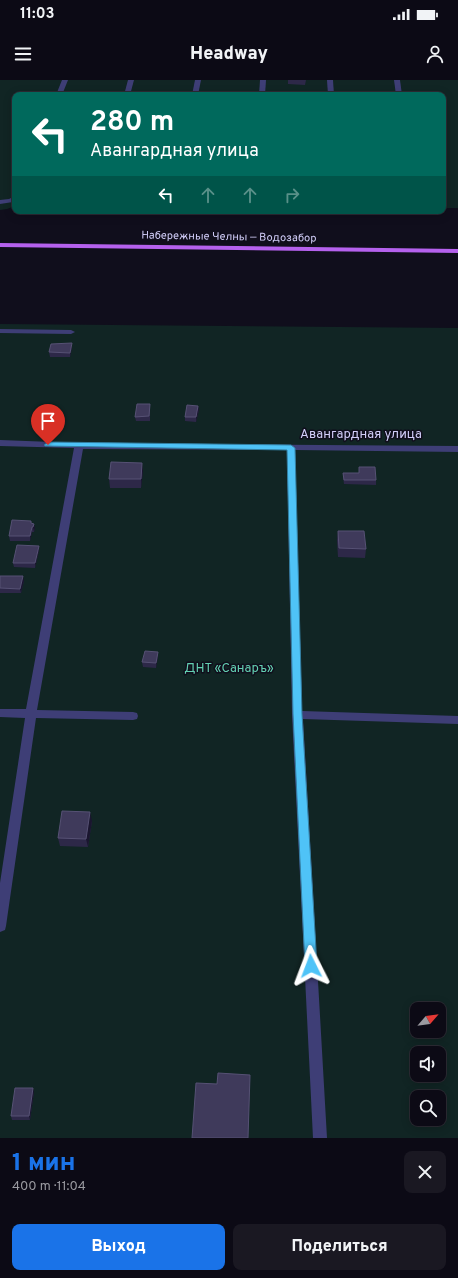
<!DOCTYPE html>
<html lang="ru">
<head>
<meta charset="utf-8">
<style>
	:root { --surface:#0c0a15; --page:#1a1822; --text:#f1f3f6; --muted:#9a9aa0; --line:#2c2b34; --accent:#1a73e8 }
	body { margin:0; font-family:Overpass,sans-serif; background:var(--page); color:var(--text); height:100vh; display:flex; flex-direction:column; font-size:15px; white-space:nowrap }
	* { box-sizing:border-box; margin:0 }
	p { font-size:13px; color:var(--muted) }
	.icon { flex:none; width:22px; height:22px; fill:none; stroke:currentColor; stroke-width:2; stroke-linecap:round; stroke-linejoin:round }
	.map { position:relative; height:1058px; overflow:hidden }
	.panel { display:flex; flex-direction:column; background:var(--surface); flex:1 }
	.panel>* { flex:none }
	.guide { position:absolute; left:12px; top:12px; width:434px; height:122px; border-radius:8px; box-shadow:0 2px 10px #0003,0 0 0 1px var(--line); background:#00695c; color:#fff; overflow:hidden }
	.needle { width:26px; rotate:62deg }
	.buttons { position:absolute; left:410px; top:922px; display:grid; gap:8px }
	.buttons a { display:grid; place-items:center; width:36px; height:36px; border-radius:8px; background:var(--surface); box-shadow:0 2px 10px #0003,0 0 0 1px var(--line); font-size:20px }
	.pin { position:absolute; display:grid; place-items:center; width:34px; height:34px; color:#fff; margin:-41px -17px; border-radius:50% 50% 50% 0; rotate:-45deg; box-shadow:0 0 4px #0007 }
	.pin .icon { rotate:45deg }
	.me { position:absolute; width:44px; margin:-22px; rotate:357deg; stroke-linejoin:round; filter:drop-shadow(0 0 3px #0008) }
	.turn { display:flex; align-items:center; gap:14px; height:84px; padding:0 12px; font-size:18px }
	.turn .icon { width:52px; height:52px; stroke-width:2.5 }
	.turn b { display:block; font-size:28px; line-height:34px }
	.lanes { display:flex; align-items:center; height:38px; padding:0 12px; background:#0003; justify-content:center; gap:20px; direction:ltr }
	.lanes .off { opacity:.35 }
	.round { display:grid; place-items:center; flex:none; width:42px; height:42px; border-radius:8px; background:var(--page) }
	.summary { display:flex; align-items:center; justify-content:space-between; height:68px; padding:0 12px }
	h1 { font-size:24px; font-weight:800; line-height:30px; color:var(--accent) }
	.action { display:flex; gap:8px; margin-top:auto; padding:8px 12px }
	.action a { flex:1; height:46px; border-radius:8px; background:var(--accent); color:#fff; font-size:16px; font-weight:800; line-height:46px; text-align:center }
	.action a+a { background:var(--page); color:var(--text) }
	.status { display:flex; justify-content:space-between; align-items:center; height:28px; padding:0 20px; background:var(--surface); direction:ltr }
	.status svg { height:11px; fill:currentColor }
	header { display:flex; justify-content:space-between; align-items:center; height:52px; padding:0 12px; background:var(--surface); font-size:18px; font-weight:800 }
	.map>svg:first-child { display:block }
	.green { fill:#112524; fill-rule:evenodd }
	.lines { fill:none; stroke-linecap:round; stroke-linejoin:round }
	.minor { fill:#3e3e76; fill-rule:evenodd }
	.major { fill:#b561ed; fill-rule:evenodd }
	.wall { fill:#2d2848 }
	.shaded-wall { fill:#1a162f }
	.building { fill:#3f3a5b; stroke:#565174 }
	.route { fill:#4fc3f7; stroke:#337fa1 }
	.labels { text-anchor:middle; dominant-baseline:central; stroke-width:3; stroke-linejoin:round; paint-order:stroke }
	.far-street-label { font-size:11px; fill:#d2cef9; stroke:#100e1c }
	.street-label { font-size:13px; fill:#d2cef9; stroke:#100e1c }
	.park-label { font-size:13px; fill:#63d0b2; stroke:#100e1c }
</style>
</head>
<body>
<div class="status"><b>11:03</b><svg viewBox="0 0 49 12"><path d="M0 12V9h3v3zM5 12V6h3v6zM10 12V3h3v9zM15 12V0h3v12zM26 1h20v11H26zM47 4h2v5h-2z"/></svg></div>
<header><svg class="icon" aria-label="menu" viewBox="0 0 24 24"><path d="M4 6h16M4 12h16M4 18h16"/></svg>Headway<svg class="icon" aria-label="person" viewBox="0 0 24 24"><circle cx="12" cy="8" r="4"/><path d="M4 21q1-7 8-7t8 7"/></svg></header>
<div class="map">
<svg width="458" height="1058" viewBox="0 0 458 1058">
	<rect width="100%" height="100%" fill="#100e1c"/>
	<g class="green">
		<path d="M0,0H458V128H443V15H15V126L7,129L0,130Z"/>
		<path d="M0,244L458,248V1058H0ZM417,929H439V951H417ZM417,973H439V995H417ZM417,1017H439V1039H417Z"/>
	</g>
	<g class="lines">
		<g class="minor">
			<path d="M62,0H68L62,15H56Z"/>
			<path d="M128,0H134L130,15H124Z"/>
			<path d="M195,0H201L198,15H192Z"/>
			<path d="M260,0H266L265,15H259Z"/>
			<path d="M327,0H333L334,15H328Z"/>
			<path d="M394,0H400L402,15H396Z"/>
			<path d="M15,116V121L13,122L0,124V120L9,119Z"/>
			<path d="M0,249L71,250L75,252L71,254L0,253Z"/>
			<path d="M0,360L79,363L458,366V372L295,370L302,631L458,636V644L303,639L327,1058H313L292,635L287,370L83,369L37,630L133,632L137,633L138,636L137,639L133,640L36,638L6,846L5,850L0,852V803L25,638L0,637V629H26L74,368L0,366Z"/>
		</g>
		<path class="major" d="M0,163L458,169V173L0,167Z"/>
	</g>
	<g class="wall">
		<path d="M288,0H306L305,5L288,4Z"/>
		<path d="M72,267L70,277H50L49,272Z"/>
		<path d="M198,326L199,330L196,342L185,341V337Z"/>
		<path d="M150,329V341H136L135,337Z"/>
		<path d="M359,387L376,400V405L344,404L343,397V393H359Z"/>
		<path d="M143,391L141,408H110L109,399Z"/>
		<path d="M32,443L35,448L34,452H32L30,461H10L9,456Z"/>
		<path d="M338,451L366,469L365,478L338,477L337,460Z"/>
		<path d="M39,470L35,488L14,487L13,483Z"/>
		<path d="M0,496L24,501L21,513H0Z"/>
		<path d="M158,572V576L156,588L143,587L142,582Z"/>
		<path d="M92,741L88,767L60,766L58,758Z"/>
		<path d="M34,1012L30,1040H12L11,1036Z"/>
	</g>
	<g class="shaded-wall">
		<path d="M72,263V267L70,277V273Z"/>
		<path d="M198,326L199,330L196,342V337Z"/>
		<path d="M142,383L143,391L141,408V399Z"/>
		<path d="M31,441L32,452L30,461V456Z"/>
		<path d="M34,444L35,448L34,452L33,447Z"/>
		<path d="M39,466V470L35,488V483Z"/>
		<path d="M23,496L24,501L21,513L20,509Z"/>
		<path d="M158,572V576L156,588V583Z"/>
		<path d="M90,732L92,741L88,767L86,759Z"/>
		<path d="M33,1008L34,1012L30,1040L29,1036Z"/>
	</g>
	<g class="building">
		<path d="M72,263L70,273L49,272L51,264Z"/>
		<path d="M137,324H150L149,336L135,337Z"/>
		<path d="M187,325L198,326L196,337H185Z"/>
		<path d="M111,382L142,383L141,399H109Z"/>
		<path d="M359,387H375L376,400H344L343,393H359Z"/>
		<path d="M12,440L31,441V443L34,444L33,447H32L30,456H9Z"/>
		<path d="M338,451H364L366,469L339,468Z"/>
		<path d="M17,465L39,466L35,483H13Z"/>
		<path d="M0,496H23L20,509L0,508Z"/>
		<path d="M145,571L158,572L156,583L142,582Z"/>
		<path d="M62,731L90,732L86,759L58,758Z"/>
		<path d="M218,993L250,995L248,1058H192L196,1003L217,1004Z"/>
		<path d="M15,1008H33L29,1036H11Z"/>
	</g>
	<path class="route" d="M48,362L291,365L295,368L302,634L317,886L315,889L311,891L307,889L305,886L293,634L287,370L45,366L44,365Z"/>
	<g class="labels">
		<g class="far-street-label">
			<text transform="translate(229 157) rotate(1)">Набережные Челны — Водозабор</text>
		</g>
		<g class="street-label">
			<text x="361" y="355">Авангардная улица</text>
		</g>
		<g class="park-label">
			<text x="229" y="589">ДНТ «Санаръ»</text>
		</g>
	</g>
</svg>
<div class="buttons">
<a><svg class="needle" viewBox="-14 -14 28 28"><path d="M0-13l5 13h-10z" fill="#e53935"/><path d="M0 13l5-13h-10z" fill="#9a9aa0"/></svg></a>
<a><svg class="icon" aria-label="sound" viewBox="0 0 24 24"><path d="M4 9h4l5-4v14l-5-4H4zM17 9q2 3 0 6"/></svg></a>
<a><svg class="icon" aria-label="search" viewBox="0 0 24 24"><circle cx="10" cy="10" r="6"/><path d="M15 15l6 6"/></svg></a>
</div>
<div class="pin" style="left:48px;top:365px;background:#d93025"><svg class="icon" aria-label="arrive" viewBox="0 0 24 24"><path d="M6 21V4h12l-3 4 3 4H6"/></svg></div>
<svg class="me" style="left:311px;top:886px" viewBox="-20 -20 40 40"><path d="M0-17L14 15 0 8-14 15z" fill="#4fc3f7" stroke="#fff" stroke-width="4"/></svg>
<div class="guide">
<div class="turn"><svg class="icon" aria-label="left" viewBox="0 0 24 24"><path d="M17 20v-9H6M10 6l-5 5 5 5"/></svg><div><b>280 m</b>Авангардная улица</div></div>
<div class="lanes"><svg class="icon" aria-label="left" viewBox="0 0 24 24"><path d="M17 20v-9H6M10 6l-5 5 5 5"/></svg><svg class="icon off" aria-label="ahead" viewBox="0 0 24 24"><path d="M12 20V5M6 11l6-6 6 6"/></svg><svg class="icon off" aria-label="ahead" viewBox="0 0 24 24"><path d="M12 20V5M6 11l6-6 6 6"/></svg><svg class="icon off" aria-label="right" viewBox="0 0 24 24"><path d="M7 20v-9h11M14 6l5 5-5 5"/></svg></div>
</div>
</div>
<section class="panel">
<div class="summary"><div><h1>1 мин</h1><p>400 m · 11:04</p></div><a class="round"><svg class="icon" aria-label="close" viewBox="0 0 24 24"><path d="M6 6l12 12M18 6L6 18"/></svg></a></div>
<div class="action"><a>Выход</a><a>Поделиться</a></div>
</section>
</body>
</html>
